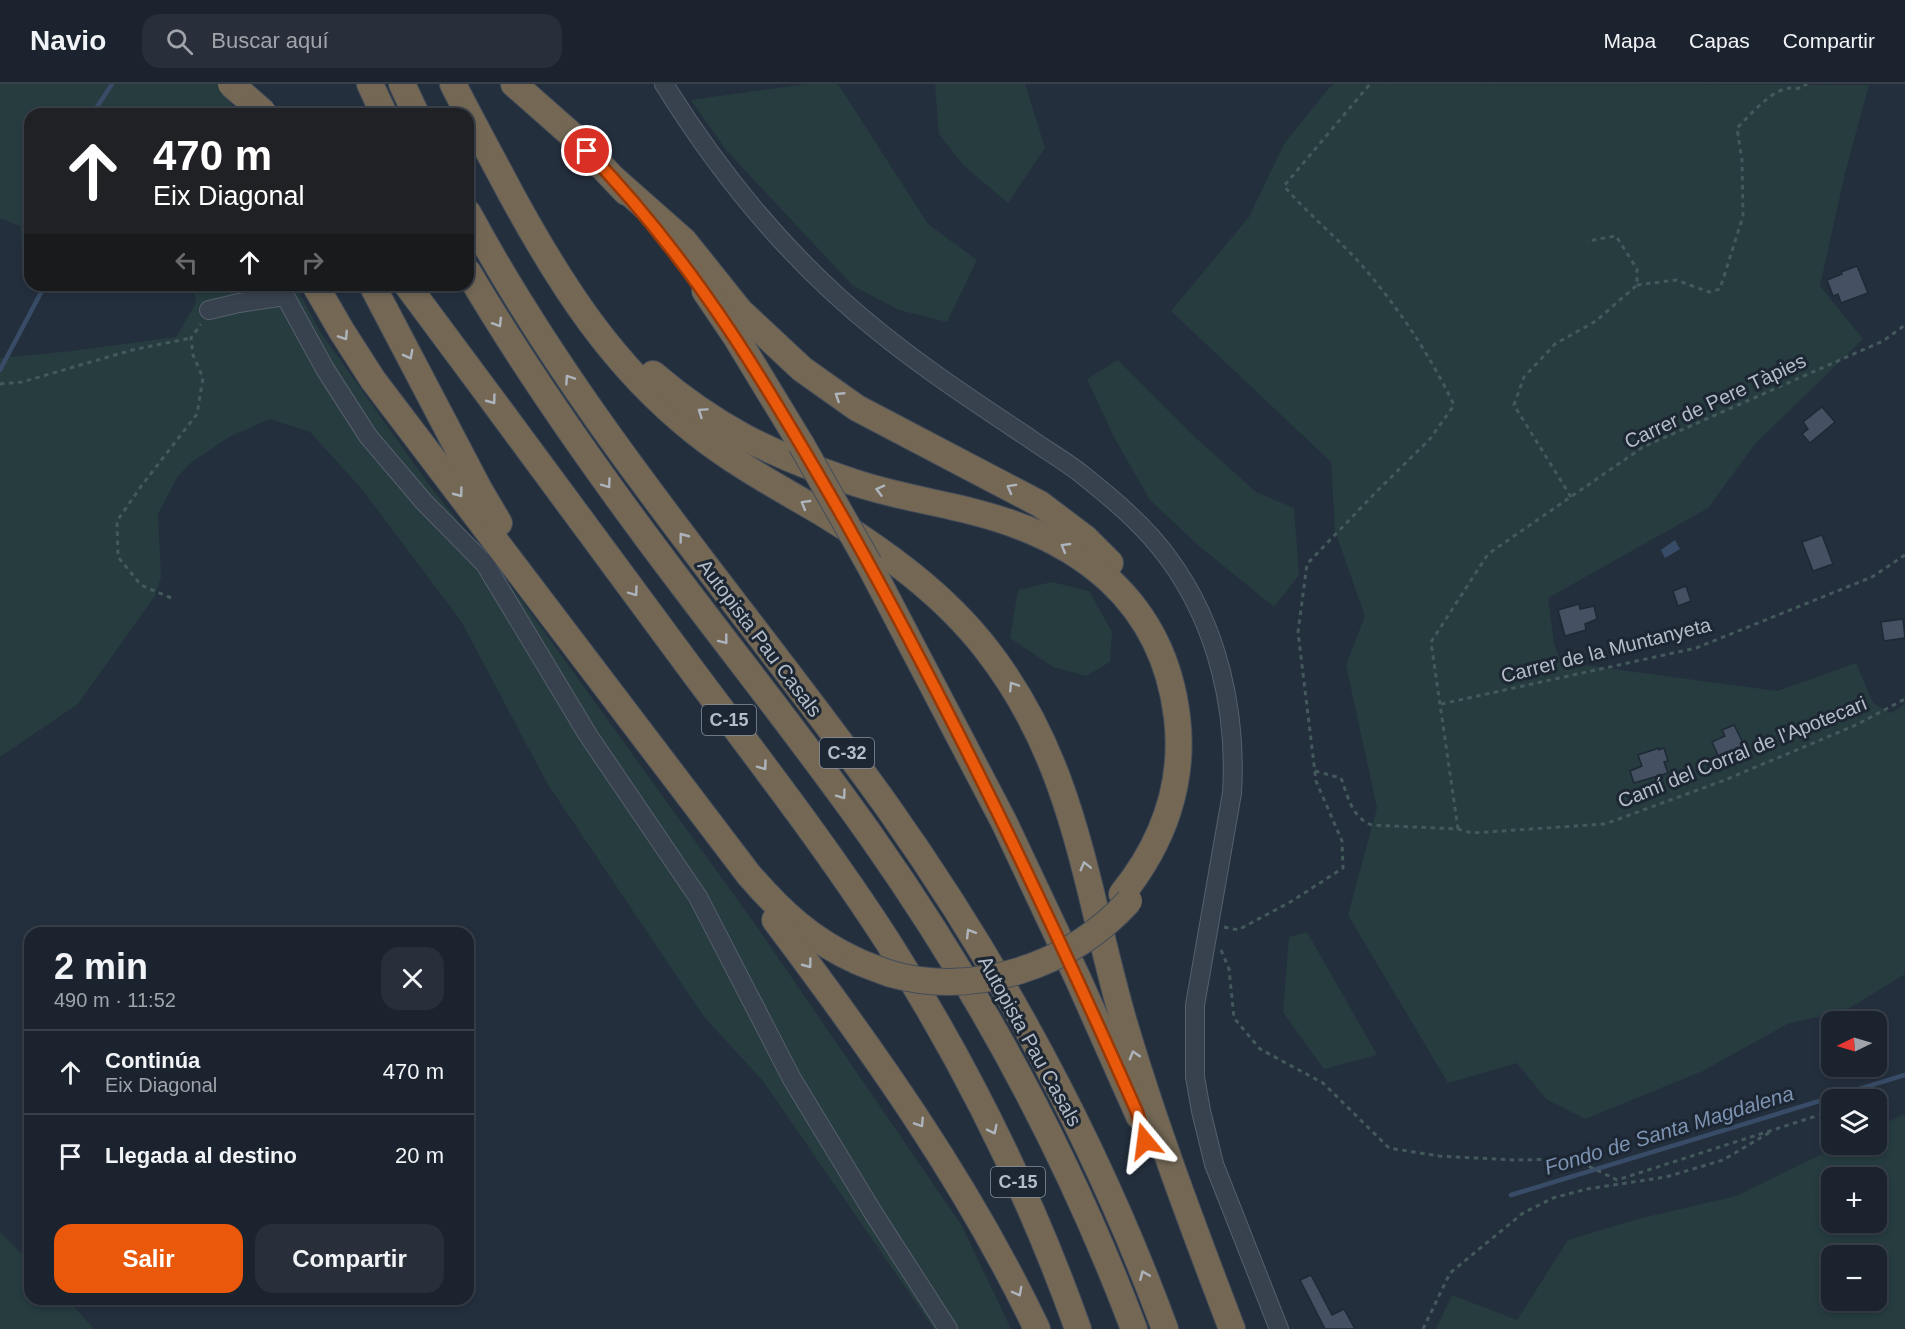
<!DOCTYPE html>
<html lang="es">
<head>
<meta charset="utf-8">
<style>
	:root { --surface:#1b232e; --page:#282f3a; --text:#f1f3f6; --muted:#a0a4aa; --line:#39404a; --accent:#ea580c }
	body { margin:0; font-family:Arial,sans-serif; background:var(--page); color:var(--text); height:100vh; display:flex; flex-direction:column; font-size:22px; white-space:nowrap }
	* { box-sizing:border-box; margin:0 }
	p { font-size:20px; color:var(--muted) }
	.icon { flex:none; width:33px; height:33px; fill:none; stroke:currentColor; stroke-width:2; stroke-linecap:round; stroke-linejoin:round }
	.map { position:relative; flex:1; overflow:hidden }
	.details { position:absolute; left:24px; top:843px; width:450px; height:378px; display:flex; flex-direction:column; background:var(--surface); border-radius:18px; box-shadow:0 3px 9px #0003,0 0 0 2px var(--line) }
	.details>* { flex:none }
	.guide { position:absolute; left:24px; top:24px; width:450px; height:183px; border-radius:18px; box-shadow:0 3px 9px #0003,0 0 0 2px var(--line); background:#202124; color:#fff; overflow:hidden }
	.needle { width:39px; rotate:265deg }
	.buttons { position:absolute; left:1821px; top:927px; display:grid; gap:12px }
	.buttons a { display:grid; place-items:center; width:66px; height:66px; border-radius:12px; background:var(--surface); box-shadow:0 3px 9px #0003,0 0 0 2px var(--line); font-size:30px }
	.pin { position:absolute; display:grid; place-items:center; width:51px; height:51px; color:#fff; margin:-26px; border:3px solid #fff; border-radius:50%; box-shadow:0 2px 6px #0007 }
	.me { position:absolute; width:66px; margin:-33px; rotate:344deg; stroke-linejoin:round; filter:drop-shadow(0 0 4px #0008) }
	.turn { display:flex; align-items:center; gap:21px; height:126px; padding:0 30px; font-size:27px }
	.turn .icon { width:78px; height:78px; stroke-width:2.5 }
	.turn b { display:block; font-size:42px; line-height:51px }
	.lanes { display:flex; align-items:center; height:57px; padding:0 30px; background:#0003; justify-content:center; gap:30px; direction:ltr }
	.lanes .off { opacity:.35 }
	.round { display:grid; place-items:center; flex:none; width:63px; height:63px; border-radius:18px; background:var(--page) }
	.summary { display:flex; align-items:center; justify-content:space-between; height:102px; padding:0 30px }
	h1 { font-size:36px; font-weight:600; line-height:45px }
	.action { display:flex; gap:12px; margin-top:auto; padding:12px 30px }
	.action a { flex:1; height:69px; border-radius:18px; background:var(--accent); color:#fff; font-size:24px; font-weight:600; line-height:69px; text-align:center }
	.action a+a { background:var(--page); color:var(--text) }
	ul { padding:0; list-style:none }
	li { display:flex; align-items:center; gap:18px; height:84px; padding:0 30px; border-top:2px solid var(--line) }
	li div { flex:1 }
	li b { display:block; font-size:22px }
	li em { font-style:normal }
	header { display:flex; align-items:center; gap:36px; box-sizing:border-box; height:84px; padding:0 30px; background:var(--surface); border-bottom:2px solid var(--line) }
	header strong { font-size:28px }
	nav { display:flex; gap:33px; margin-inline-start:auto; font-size:21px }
	.search { width:420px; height:54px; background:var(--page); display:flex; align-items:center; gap:15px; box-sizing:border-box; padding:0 21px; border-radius:18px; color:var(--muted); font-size:22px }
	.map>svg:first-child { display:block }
	.green { fill:#263c3f; fill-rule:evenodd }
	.water { fill:#394c67 }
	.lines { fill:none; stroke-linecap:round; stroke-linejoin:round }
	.stream { stroke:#394c67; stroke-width:4.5 }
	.building { fill:#455162; stroke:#1f2835; stroke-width:1.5 }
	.minor-casing { stroke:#565f6c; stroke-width:20 }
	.highway-casing { stroke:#434c59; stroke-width:28 }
	.path { stroke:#44595c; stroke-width:3; stroke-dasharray:4.5 4.5; stroke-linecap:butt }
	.minor { stroke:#38414e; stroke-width:18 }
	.highway { stroke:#746855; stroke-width:26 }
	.highway-bridge-casing { stroke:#434c59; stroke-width:28; stroke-linecap:butt }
	.highway-bridge { stroke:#746855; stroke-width:26 }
	.oneway { stroke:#aeb4bd }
	.route-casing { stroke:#983908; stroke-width:15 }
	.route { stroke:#ea580c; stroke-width:10 }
	.labels { text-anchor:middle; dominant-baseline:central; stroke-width:6; stroke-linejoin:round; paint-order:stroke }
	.shield { fill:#1d2633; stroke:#878f9c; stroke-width:1.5 }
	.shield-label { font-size:18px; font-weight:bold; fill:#b4bcc9 }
	.street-label { font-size:20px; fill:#b4bcc9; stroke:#1d2633 }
	.water-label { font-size:21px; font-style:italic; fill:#7c92b1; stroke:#1d2633 }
</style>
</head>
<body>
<header>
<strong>Navio</strong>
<div class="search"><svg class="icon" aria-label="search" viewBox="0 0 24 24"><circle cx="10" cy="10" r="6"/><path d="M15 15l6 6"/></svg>Buscar aquí</div>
<nav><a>Mapa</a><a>Capas</a><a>Compartir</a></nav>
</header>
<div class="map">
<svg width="1905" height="1245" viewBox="0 0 1905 1245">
	<rect width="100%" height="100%" fill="#242f3e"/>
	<g class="green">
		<path d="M0,0H225L234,30H30V162L22,163L20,142L0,134Z"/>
		<path d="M806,0H838L928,140L977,176L947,238L899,226L853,202L726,66L691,16Z"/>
		<path d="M935,0H1025L1045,64L1008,119L964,82L939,50Z"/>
		<path d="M1335,0L1869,1L1845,89L1820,202L1863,255L1755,360L1708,424L1548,514L1554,560L1561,578L1777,607L1856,579L1873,619L1891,629L1905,620V890L1843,928L1789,939L1703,987L1585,1035L1546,1015L1517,979L1448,999L1348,831L1377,724L1346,581L1365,532L1335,447L1331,378L1171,227L1249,133L1284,60L1329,4Z"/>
		<path d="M193,201H295L321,249L430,402L520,514L757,843L962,1142L1011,1245H934L763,997L706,935L694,918L547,699L461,537L361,404L310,348L270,335L229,353L192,378L178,392L158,430L161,493L155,512L78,620L0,673V274L72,267L176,253L196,219Z"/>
		<path d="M1118,276L1196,354L1256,408L1294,424L1299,491L1274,523L1199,462L1150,416L1115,355L1087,295Z"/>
		<path d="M1052,498L1089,507L1112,548L1110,578L1086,592L1053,583L1010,554L1018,506Z"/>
		<path d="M1307,848L1377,971L1324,985L1283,928L1289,853Z"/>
		<path d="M1905,1030V1245H1436L1452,1211L1517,1236L1568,1156L1638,1135L1736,1112L1840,1061L1876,1060L1877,1043ZM1832,1094H1876V1138H1832ZM1832,1172H1876V1216H1832Z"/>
		<path d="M0,1148L30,1178V1215H67L94,1245H0Z"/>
	</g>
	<path class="water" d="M1675,456L1680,465L1665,474L1661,466Z"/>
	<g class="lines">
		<g class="stream">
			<path d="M86,30L97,23L112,0"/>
			<path d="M0,286L45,201"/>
			<path d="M1511,1111L1905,991"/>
		</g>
	</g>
	<g class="building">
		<path d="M1857,182L1868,209L1841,219L1838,210L1833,212L1827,196L1842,190L1841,188Z"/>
		<path d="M1822,323L1835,338L1810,359L1802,350L1808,345L1803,338Z"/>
		<path d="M1822,451L1833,480L1813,487L1802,458Z"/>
		<path d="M1686,502L1691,517L1678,522L1673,507Z"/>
		<path d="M1579,520L1580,525L1594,522L1597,535L1585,540L1586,546L1565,552L1558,526Z"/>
		<path d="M1903,535L1905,554L1884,557L1881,538Z"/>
		<path d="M1734,641L1747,667L1721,678L1712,658L1725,652L1722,646Z"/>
		<path d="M1659,664V666L1664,664L1668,677L1664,678L1668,689L1634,699L1630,687L1642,682L1638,671Z"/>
		<path d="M1311,1191L1332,1231L1344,1225L1355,1245H1325L1300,1196Z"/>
	</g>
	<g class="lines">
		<defs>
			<g id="minor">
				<path d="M664,0C721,92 793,179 878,247C926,286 978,320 1029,354C1047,367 1067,378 1084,392C1114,416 1146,443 1169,475C1218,542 1237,627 1232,709L1195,921V993L1201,1027L1214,1080L1279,1245"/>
				<path d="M209,226L239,219L285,212L325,285L368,352L424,418L485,480L588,651L698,813L792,995L874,1130L948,1245"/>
			</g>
			<g id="highway">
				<path d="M370,0L384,30"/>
				<path d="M402,0L416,30"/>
				<path d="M453,0C471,36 491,72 510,108C560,200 612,282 695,348C735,380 780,404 824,430C884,467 944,510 987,566C1075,679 1085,803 1123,935C1154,1040 1193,1143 1232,1245"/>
				<path d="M514,0L573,52L626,108"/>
				<path d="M615,96L684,157L740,227L802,285L857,324L1040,420L1085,454L1110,479"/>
				<path d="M468,129C584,344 748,527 889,725C1002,885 1097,1061 1165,1245"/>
				<path d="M468,188C531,295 603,396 678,495C742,580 809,664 871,752C978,904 1068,1070 1134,1245"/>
				<path d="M315,201L341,246L373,296L749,791C782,829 811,856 857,877"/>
				<path d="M372,201L479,405L499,439"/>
				<path d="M407,201C503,330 598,459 694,589C760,677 828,765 888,858C965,979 1030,1110 1078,1245"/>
				<path d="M705,207L736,253L801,360"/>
				<path d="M653,290C715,343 770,370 847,396C888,411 932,417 974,428C1081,455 1163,517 1177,633C1185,699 1163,759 1122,810"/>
				<path d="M869,480L1004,738L1078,895L1139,1032"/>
				<path d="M775,836C872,965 967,1098 1037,1245"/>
			</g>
		</defs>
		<use href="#minor" class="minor-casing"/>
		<use href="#highway" class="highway-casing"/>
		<g class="path">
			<path d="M1637,201L1676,196L1709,208L1720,205L1743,132L1742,76L1737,44C1749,32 1769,9 1785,5C1795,2 1796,8 1807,0"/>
			<path d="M0,300L22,298L132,266L191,254"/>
			<path d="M1571,413L1514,321L1524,293L1555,260L1596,237L1637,201V185L1616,152L1587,157"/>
			<path d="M171,514L141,501L118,473L117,437L142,401L197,330L203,294L193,271L191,254L201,240"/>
			<path d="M1441,620L1696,564L1872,493L1905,471"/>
			<path d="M1315,687L1341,694C1348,713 1352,734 1372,741L1458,745L1472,749L1605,740L1725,696L1856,641L1905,615"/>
			<path d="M1458,745L1431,558L1488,470L1643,363L1883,257L1905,241"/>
			<path d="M1224,843L1238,846L1292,817L1343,784L1342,757L1316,697L1298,548L1307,480L1376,408L1430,355L1454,321C1429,269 1396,220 1358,177C1334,151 1307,129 1284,102L1370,0"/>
			<path d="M1221,866L1229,885L1234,934L1260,965L1323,999L1389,1064L1439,1072L1513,1076L1574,1075L1617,1096L1832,1027"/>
			<path d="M1867,1016L1875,1012"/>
			<path d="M1423,1245L1450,1189L1523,1129L1553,1114L1587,1105L1666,1093L1723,1076L1772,1047"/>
		</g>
		<use href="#minor" class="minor"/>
		<use href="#highway" class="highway"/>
		<defs>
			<g id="highway-bridge">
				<path d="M231,0L264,29"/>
				<path d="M801,360L869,480"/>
				<path d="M857,877C868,882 880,886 891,890C976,914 1071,881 1129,817"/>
			</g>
		</defs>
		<use href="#highway-bridge" class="highway-bridge-casing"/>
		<use href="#highway-bridge" class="highway-bridge"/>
	</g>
	<defs><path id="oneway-chevron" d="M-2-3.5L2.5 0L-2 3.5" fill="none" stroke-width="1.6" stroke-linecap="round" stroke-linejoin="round" transform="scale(1.5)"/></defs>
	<g class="oneway">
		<use href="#oneway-chevron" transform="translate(498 239) rotate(58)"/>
		<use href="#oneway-chevron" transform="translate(344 252) rotate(57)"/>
		<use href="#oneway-chevron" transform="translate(409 271) rotate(62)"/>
		<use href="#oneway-chevron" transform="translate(569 295) rotate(-124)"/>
		<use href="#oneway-chevron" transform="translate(839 312) rotate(-147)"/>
		<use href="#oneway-chevron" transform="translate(492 316) rotate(53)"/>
		<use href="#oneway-chevron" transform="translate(702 328) rotate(-146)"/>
		<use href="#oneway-chevron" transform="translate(607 400) rotate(54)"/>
		<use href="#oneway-chevron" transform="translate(1011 404) rotate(-151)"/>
		<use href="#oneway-chevron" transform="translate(880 406) rotate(-165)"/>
		<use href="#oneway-chevron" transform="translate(459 409) rotate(53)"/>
		<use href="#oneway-chevron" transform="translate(805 420) rotate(-150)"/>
		<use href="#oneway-chevron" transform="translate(683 453) rotate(-127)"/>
		<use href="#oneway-chevron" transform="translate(1065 463) rotate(-150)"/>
		<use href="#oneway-chevron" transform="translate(634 508) rotate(54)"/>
		<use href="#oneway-chevron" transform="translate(724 556) rotate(52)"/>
		<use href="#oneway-chevron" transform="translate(1013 602) rotate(-123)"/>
		<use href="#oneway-chevron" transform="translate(763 682) rotate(54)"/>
		<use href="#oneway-chevron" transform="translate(842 711) rotate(54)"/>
		<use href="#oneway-chevron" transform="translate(1085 782) rotate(-104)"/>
		<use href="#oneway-chevron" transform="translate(970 849) rotate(-122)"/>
		<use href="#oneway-chevron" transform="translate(808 880) rotate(53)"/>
		<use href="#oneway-chevron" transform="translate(1134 971) rotate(-107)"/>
		<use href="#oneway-chevron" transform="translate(920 1039) rotate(57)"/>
		<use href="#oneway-chevron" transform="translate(993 1046) rotate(64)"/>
		<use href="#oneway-chevron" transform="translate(1144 1191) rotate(-113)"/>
		<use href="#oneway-chevron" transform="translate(1018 1208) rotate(62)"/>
	</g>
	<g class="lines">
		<defs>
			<path id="route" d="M587,67C695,178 769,304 845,437C953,629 1048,827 1137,1028L1145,1057"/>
		</defs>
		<use href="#route" class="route-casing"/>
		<use href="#route" class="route"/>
	</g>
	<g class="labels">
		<g class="shield">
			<rect x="702" y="621" width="54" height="30" rx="4.5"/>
			<rect x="820" y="654" width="54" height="30" rx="4.5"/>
			<rect x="991" y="1083" width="54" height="30" rx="4.5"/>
		</g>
		<g class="shield-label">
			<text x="729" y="636">C-15</text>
			<text x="847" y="669">C-32</text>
			<text x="1018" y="1098">C-15</text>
		</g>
		<g class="street-label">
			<text transform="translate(1715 317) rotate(-25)">Carrer de Pere Tàpies</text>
			<text transform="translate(760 554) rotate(53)">Autopista Pau Casals</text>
			<text transform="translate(1606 566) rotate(-14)">Carrer de la Muntanyeta</text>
			<text transform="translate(1742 668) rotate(-22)">Camí del Corral de l'Apotecari</text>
			<text transform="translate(1030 957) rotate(61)">Autopista Pau Casals</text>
		</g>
		<g class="water-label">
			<text transform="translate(1669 1046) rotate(-17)">Fondo de Santa Magdalena</text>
		</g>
	</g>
</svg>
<div class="buttons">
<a><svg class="needle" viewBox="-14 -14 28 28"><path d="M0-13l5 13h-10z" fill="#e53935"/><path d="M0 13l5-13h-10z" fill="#a0a4aa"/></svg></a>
<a><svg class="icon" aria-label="layers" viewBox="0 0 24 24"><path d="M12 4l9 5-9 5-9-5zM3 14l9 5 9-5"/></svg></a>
<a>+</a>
<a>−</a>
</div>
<div class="pin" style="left:587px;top:67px;background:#d93025"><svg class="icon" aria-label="arrive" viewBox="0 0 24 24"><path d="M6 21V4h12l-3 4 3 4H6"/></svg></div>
<svg class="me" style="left:1145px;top:1057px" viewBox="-20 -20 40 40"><path d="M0-17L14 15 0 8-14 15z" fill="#ea580c" stroke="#fff" stroke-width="4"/></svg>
<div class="guide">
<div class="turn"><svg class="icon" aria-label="ahead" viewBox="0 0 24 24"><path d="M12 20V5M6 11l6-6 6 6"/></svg><div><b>470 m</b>Eix Diagonal</div></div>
<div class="lanes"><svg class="icon off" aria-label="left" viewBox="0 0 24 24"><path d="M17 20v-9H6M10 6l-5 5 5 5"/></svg><svg class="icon" aria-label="ahead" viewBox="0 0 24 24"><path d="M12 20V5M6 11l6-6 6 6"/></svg><svg class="icon off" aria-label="right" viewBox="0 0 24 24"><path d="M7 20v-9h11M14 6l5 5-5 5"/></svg></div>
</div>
<section class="details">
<div class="summary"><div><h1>2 min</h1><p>490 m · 11:52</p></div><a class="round"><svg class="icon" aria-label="close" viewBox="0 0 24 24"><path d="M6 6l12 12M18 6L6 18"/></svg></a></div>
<ul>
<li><svg class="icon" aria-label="ahead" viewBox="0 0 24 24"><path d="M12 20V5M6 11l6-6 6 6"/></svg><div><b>Continúa</b><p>Eix Diagonal</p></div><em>470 m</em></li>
<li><svg class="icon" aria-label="arrive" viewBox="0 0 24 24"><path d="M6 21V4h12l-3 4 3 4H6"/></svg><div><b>Llegada al destino</b></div><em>20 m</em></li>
</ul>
<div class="action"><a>Salir</a><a>Compartir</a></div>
</section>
</div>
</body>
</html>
